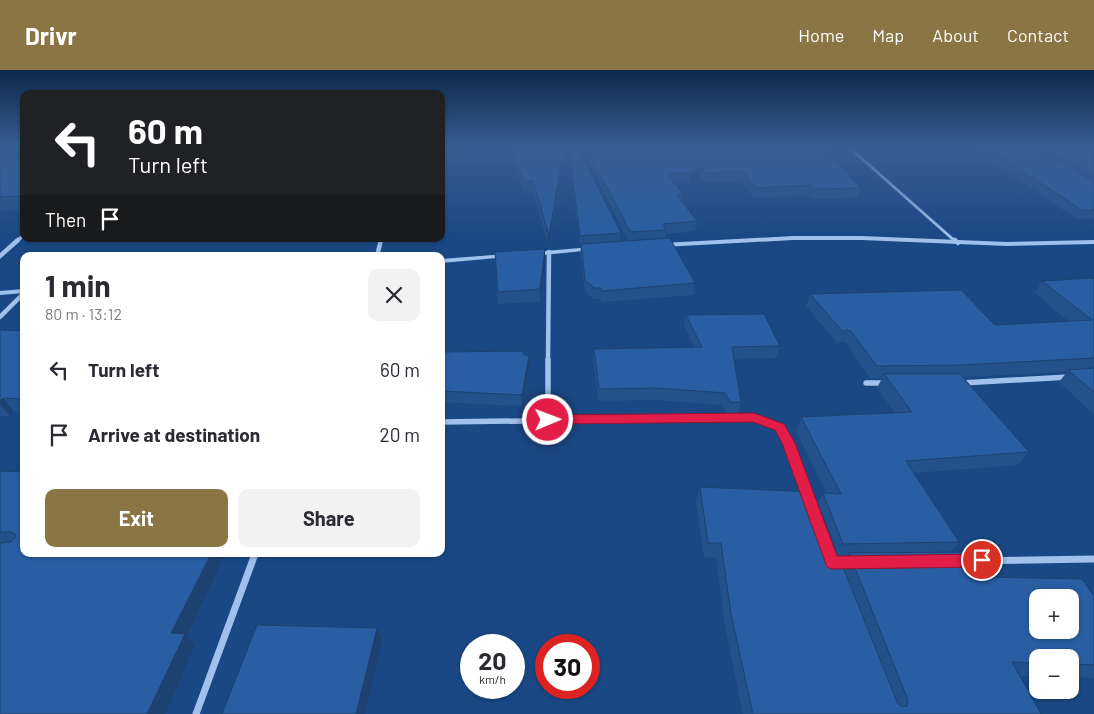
<!DOCTYPE html>
<html lang="en">
<head>
<meta charset="utf-8">
<style>
	:root { --surface:#fff; --page:#f2f2f3; --text:#2b2b33; --muted:#7c7c81; --accent:#8a7545 }
	body { margin:0; font-family:Barlow,sans-serif; background:var(--page); color:var(--text); height:100vh; display:flex; flex-direction:column; font-size:19px; white-space:nowrap }
	* { box-sizing:border-box; margin:0 }
	p { font-size:16px; color:var(--muted) }
	.icon { flex:none; width:28px; height:28px; fill:none; stroke:currentColor; stroke-width:2; stroke-linecap:round; stroke-linejoin:round }
	.map { position:relative; flex:1; overflow:hidden }
	.drawer { position:absolute; left:20px; top:182px; width:425px; height:305px; display:flex; flex-direction:column; background:var(--surface); border-radius:10px; box-shadow:0 1px 4px #0004 }
	.drawer>* { flex:none }
	.hud { position:absolute; left:20px; top:20px; width:425px; height:152px; border-radius:10px; box-shadow:0 1px 4px #0004; background:#202124; color:#fff; overflow:hidden }
	.controls { position:absolute; left:1029px; top:519px; display:grid; gap:10px }
	.controls a { display:grid; place-items:center; width:50px; height:50px; border-radius:10px; background:var(--surface); box-shadow:0 1px 4px #0004; font-size:25px }
	.speed { position:absolute; left:460px; top:564px; display:flex; gap:10px; font-size:25px; font-weight:700; text-align:center }
	.speed>* { display:grid; place-content:center; width:65px; height:65px; border-radius:50%; background:var(--surface); box-shadow:0 1px 4px #0004; line-height:1 }
	.speed small { font-size:12px; font-weight:400 }
	.speed .limit { border:8px solid #d22; background:#fff; color:#111 }
	.pin { position:absolute; display:grid; place-items:center; width:42px; height:42px; color:#fff; margin:-21px; border:2px solid #fff; border-radius:50%; box-shadow:0 1px 5px #0007 }
	.me { position:absolute; width:55px; margin:-28px; rotate:89deg; stroke-linejoin:round; filter:drop-shadow(0 0 4px #0008) }
	.turn { display:flex; align-items:center; gap:18px; height:105px; padding:0 25px; font-size:22px }
	.turn .icon { width:65px; height:65px; stroke-width:2.5 }
	.turn b { display:block; font-size:35px; line-height:42px }
	.then { display:flex; align-items:center; height:48px; padding:0 25px; background:#0003; gap:10px; font-size:19px }
	.round { display:grid; place-items:center; flex:none; width:52px; height:52px; border-radius:10px; background:var(--page) }
	.headline { display:flex; align-items:center; justify-content:space-between; height:85px; padding:0 25px }
	h1 { font-size:30px; font-weight:700; line-height:38px }
	.cta { display:flex; gap:10px; margin-top:auto; padding:10px 25px }
	.cta a { flex:1; height:58px; border-radius:10px; background:var(--accent); color:#fff; font-size:20px; font-weight:700; line-height:58px; text-align:center }
	.cta a+a { background:var(--page); color:var(--text) }
	ul { padding:0; list-style:none }
	li { display:flex; align-items:center; gap:15px; height:65px; padding:0 25px }
	li div { flex:1 }
	li b { display:block; font-size:19px }
	li em { font-style:normal }
	header { display:flex; align-items:center; gap:30px; box-sizing:border-box; height:70px; padding:0 25px; background:var(--accent); color:#fff }
	header strong { font-size:24px }
	nav { display:flex; gap:28px; margin-inline-start:auto; font-size:18px }
	.map>svg:first-child { display:block }
	.lines { fill:none; stroke-linecap:round; stroke-linejoin:round }
	.minor-far3 { stroke:#9fc1eb; stroke-width:3 }
	.minor-far2 { stroke:#9fc1eb; stroke-width:4.5 }
	.minor-far1 { stroke:#9fc1eb; stroke-width:5.5 }
	.minor { stroke:#9fc1eb; stroke-width:7 }
	.tertiary { fill:#9fc1eb; fill-rule:evenodd }
	.wall { fill:#23518b; fill-rule:evenodd }
	.shaded-wall { fill:#1d4271 }
	.building { fill:#295ea2; stroke:#1d4271; fill-rule:evenodd }
	.route { fill:#e11d48; stroke:#92132f }
</style>
</head>
<body>
<header>
<strong>Drivr</strong>
<nav><a>Home</a><a>Map</a><a>About</a><a>Contact</a></nav>
</header>
<div class="map">
<svg width="1094" height="644" viewBox="0 0 1094 644">
	<rect width="100%" height="100%" fill="#1a4884"/>
	<g class="lines">
		<g class="minor-far3">
			<path d="M850,78L956,172"/>
			<path d="M16,172L24,165"/>
			<path d="M380,172L381,169"/>
		</g>
		<g class="minor-far2">
			<path d="M955,170L958,173"/>
			<path d="M0,186L18,170"/>
			<path d="M377,186L381,170"/>
			<path d="M0,247L24,223"/>
			<path d="M548,291L549,182"/>
		</g>
		<g class="minor-far1">
			<path d="M866,313H884"/>
			<path d="M962,313L1069,307"/>
			<path d="M548,350V290"/>
			<path d="M441,352L754,348L779,357L788,373L808,426"/>
		</g>
		<g class="minor">
			<path d="M967,491L1094,489"/>
			<path d="M196,644L255,484"/>
		</g>
		<g class="tertiary">
			<path d="M793,166H861L1007,172L1094,170V174L1007,176L861,170H793L663,177L660,175L663,173Z"/>
			<path d="M591,177L594,179L593,180L534,186L531,184L534,182Z"/>
			<path d="M506,184L508,185V187L441,193V189Z"/>
			<path d="M24,219V223L0,225V221Z"/>
		</g>
	</g>
	<g class="wall">
		<path d="M513,78H565L564,84L549,178L533,122L523,123L513,88Z"/>
		<path d="M568,78H833L828,83L861,118L857,128L811,129L808,125L754,128L741,111L704,112L699,107L690,113H675L683,124L682,131L697,151L695,161L666,164L665,168L695,213L693,225L602,232L600,229H593L585,221L580,184L581,177H580ZM587,80V88L628,171H620L621,163L581,84Z"/>
		<path d="M971,78H1094V149H1077Z"/>
		<path d="M0,88H24V140L0,141Z"/>
		<path d="M545,179V191L540,232L498,234L495,182Z"/>
		<path d="M1094,208V345L1059,312L1067,302L963,307L1029,382L1018,395L914,403L959,472L951,482L983,507L1094,526V608L1070,607V588H1038V606H1019L1041,644H743L725,557L716,488L704,487L696,432L700,417L818,433L823,423L827,424L796,361L801,347L895,343L877,318L882,308H870L845,272L837,273L806,236L810,224L995,255L1069,252L1035,223L1042,211ZM839,487H846L842,494Z"/>
		<path d="M686,245L780,276L776,288L734,289L741,332L738,344H727L722,335L655,330L598,331L593,290L594,279L694,277L684,256Z"/>
		<path d="M0,260L24,261V342H14L10,346H0Z"/>
		<path d="M441,282L529,286V296L522,336L441,332Z"/>
		<path d="M0,401L24,484H222L224,487L187,566L195,575L0,644Z"/>
	</g>
	<g class="shaded-wall">
		<path d="M564,78V84L548,178V166Z"/>
		<path d="M581,78H588V80L587,79V80L580,84Z"/>
		<path d="M827,78H833L822,90L825,80Z"/>
		<path d="M701,97L699,107L690,113L692,103Z"/>
		<path d="M545,179V191L540,232V219Z"/>
		<path d="M529,286V296L522,336V325Z"/>
		<path d="M3,328L14,342L10,346L0,334V331Z"/>
		<path d="M211,484H222L224,487L187,566L195,575L165,644H147L171,563Z"/>
		<path d="M377,558L382,570L365,644H356Z"/>
	</g>
	<g class="building">
		<path d="M513,78H564L549,166L533,111H523Z"/>
		<path d="M569,78H581V84L621,163L580,166Z"/>
		<path d="M595,78H827L825,80L861,118L814,119L811,115L756,118L743,101L706,103L701,97L692,103L667,104L683,124L677,125L697,151L663,154L666,160L630,162L587,79Z"/>
		<path d="M987,78H1035L1039,81L1094,112V140H1082Z"/>
		<path d="M1047,78H1094V105Z"/>
		<path d="M0,88H24V124L21,126L0,127Z"/>
		<path d="M670,168L695,213L602,221L601,218H594L585,210L581,174Z"/>
		<path d="M545,179L540,219L498,222L495,182Z"/>
		<path d="M1094,208V288L961,295L877,296L850,260L842,261L810,224L961,220L995,255L1092,250L1042,211Z"/>
		<path d="M764,244L780,276L732,277L741,332H730L725,323L657,318L599,319L594,279L702,277L686,245Z"/>
		<path d="M0,260L24,261V329L3,328L0,331Z"/>
		<path d="M523,281L524,285L529,286L522,325L441,321V282Z"/>
		<path d="M1094,298V322L1068,300Z"/>
		<path d="M884,304H960L1029,382L906,391L959,472L843,474L823,423L841,424L801,347L912,342Z"/>
		<path d="M0,401L24,402V484H211L171,563L185,564L147,644H0V473L11,472L16,467L15,464L11,462H0Z"/>
		<path d="M700,417L813,422L898,634L902,637L907,636L908,630L849,483L967,482L983,507L1082,509L1094,526V595L1070,594V588H1038V593L1012,592L1041,644H753L731,544L721,473H708ZM1038,528H1070V560H1038Z"/>
		<path d="M257,555L377,558L356,644H222Z"/>
	</g>
	<linearGradient id="sky" x2="0" y2="1"><stop stop-color="#0e2849"/><stop offset="0.46" stop-color="#385e94"/><stop offset="1" stop-color="#385e94" stop-opacity="0"/></linearGradient>
	<rect width="1094" height="168" fill="url(#sky)"/>
	<path class="route" d="M754,343L784,354L795,373L837,486L982,484L987,486L989,490L987,495L982,497L832,499L827,497L782,373L775,360L753,352L548,354L542,350L548,345Z"/>
</svg>
<div class="controls">
<a>+</a>
<a>−</a>
</div>
<div class="speed"><div>20<small>km/h</small></div><div class="limit">30</div></div>
<div class="pin" style="left:982px;top:490px;background:#d93025"><svg class="icon" aria-label="arrive" viewBox="0 0 24 24"><path d="M6 21V4h12l-3 4 3 4H6"/></svg></div>
<svg class="me" style="left:548px;top:350px" viewBox="-20 -20 40 40"><circle r="17" fill="#e11d48" stroke="#fff" stroke-width="3"/><path d="M0-11L8 9 0 5-8 9z" fill="#fff"/></svg>
<div class="hud">
<div class="turn"><svg class="icon" aria-label="left" viewBox="0 0 24 24"><path d="M17 20v-9H6M10 6l-5 5 5 5"/></svg><div><b>60 m</b>Turn left</div></div>
<div class="then">Then<svg class="icon" aria-label="arrive" viewBox="0 0 24 24"><path d="M6 21V4h12l-3 4 3 4H6"/></svg></div>
</div>
<section class="drawer">
<div class="headline"><div><h1>1 min</h1><p>80 m · 13:12</p></div><a class="round"><svg class="icon" aria-label="close" viewBox="0 0 24 24"><path d="M6 6l12 12M18 6L6 18"/></svg></a></div>
<ul>
<li><svg class="icon" aria-label="left" viewBox="0 0 24 24"><path d="M17 20v-9H6M10 6l-5 5 5 5"/></svg><div><b>Turn left</b></div><em>60 m</em></li>
<li><svg class="icon" aria-label="arrive" viewBox="0 0 24 24"><path d="M6 21V4h12l-3 4 3 4H6"/></svg><div><b>Arrive at destination</b></div><em>20 m</em></li>
</ul>
<div class="cta"><a>Exit</a><a>Share</a></div>
</section>
</div>
</body>
</html>
